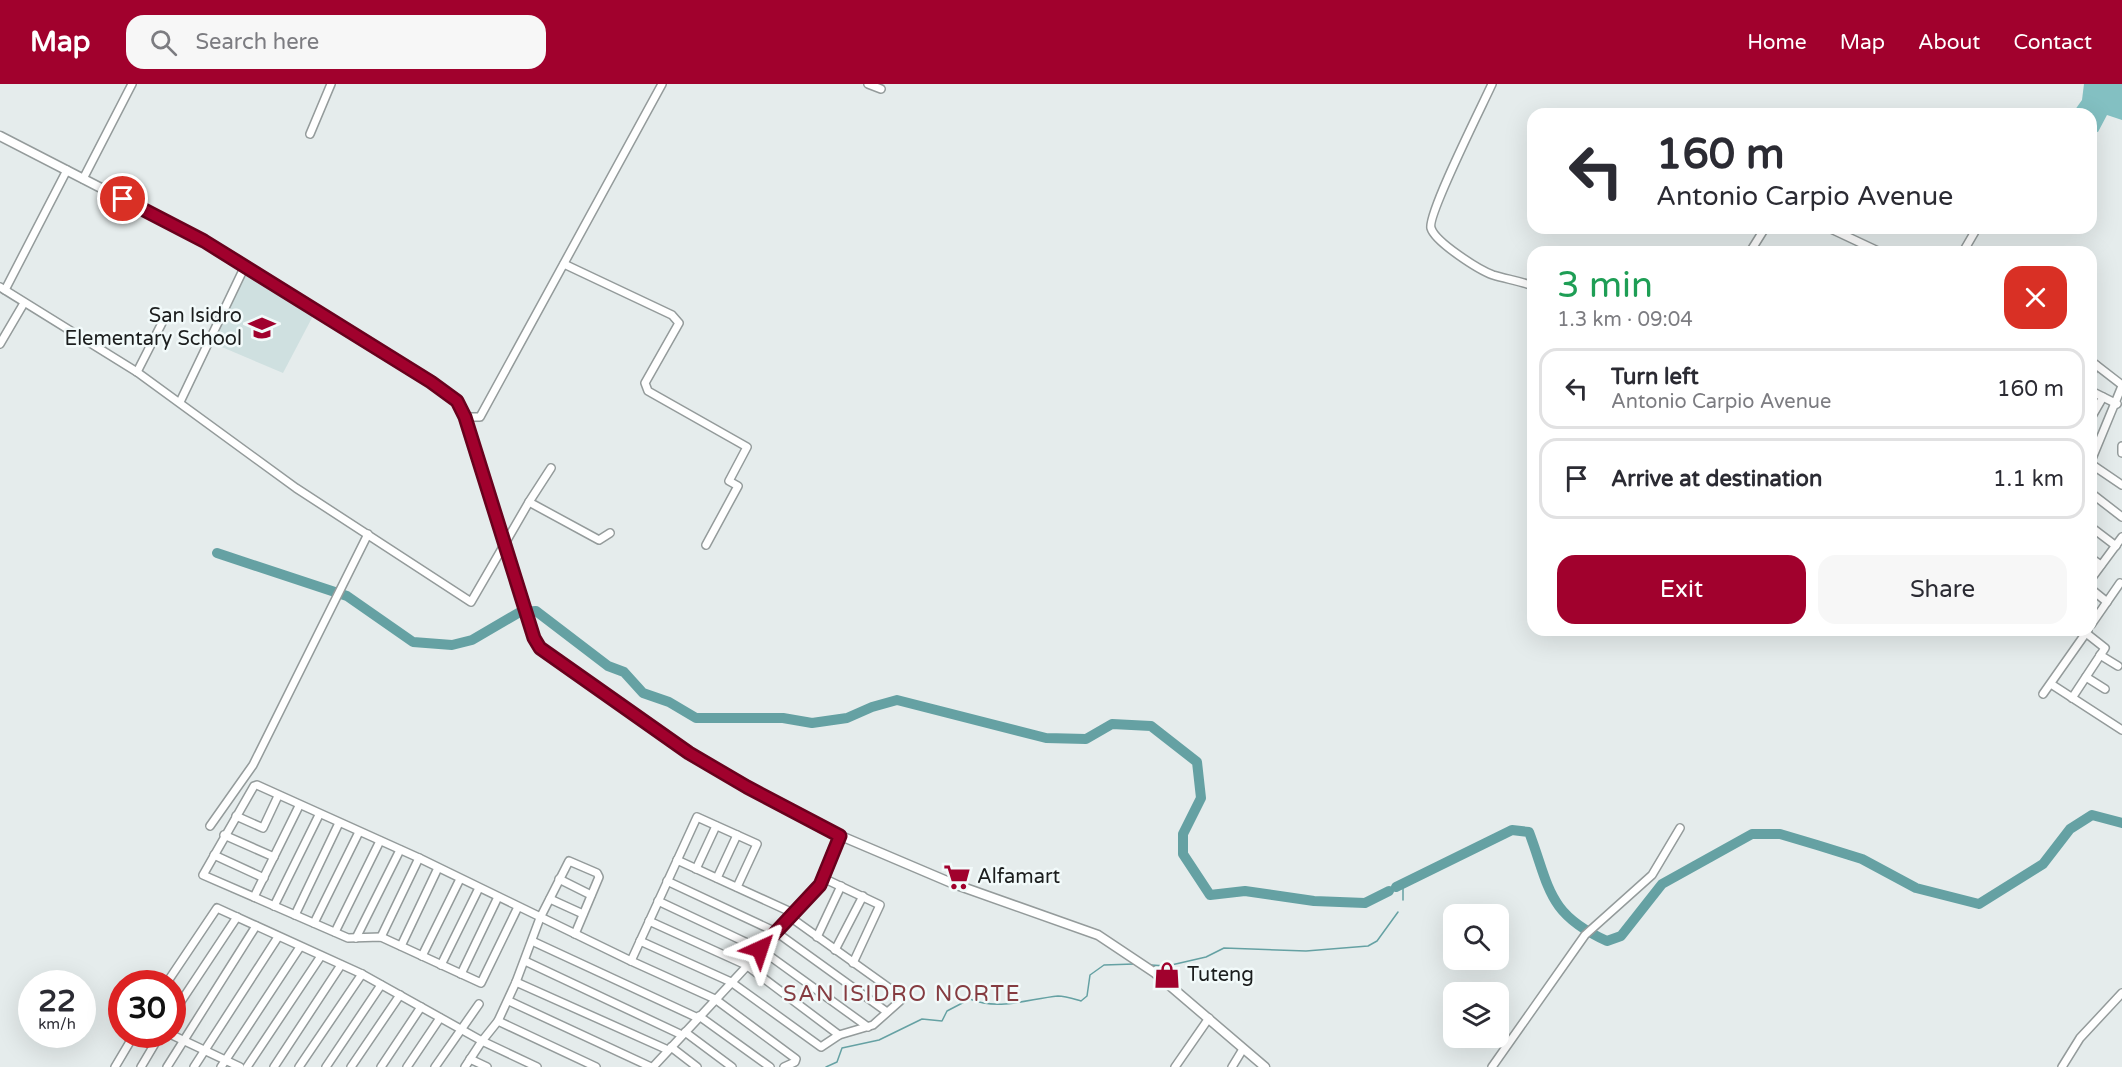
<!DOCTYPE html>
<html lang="en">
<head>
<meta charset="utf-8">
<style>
	:root { --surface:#fff; --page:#f7f7f7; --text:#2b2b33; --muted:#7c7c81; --line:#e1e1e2; --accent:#a1012d }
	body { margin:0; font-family:"Varela Round",sans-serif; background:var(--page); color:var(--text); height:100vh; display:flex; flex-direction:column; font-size:22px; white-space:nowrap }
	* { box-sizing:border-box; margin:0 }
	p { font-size:20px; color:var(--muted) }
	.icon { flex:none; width:33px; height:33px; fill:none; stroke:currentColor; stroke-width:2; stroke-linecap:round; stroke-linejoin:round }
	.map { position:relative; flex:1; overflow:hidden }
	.sheet { position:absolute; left:1527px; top:162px; width:570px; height:390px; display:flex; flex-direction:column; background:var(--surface); border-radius:18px; box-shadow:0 6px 24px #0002 }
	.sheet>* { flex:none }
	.banner { position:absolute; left:1527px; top:24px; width:570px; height:126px; border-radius:18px; box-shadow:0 6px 24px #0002; background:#fff; color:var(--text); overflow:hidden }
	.tools { position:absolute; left:1443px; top:820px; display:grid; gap:12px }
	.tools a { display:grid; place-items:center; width:66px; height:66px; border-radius:12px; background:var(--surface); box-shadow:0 6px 24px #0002; font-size:30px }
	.speed { position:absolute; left:18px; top:886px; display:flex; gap:12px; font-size:30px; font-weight:700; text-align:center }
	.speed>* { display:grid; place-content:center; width:78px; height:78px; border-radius:50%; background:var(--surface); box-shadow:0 6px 24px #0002; line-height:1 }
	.speed small { font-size:15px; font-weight:400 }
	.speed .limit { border:9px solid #d22; background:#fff; color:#111 }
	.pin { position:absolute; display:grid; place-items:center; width:51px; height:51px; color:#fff; margin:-26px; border:3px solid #fff; border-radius:50%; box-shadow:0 2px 6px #0007 }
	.me { position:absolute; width:66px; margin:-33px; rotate:42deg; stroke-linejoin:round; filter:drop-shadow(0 0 4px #0008) }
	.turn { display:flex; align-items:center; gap:21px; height:126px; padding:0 30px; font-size:27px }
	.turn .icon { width:78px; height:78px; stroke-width:2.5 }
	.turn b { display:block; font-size:42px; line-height:51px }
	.round { display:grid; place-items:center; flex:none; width:63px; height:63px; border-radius:18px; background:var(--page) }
	.headline { display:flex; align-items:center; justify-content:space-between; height:102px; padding:0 30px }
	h1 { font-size:36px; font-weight:600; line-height:45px; color:#1e9e55 }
	.action { display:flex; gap:12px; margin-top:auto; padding:12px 30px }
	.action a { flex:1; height:69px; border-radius:18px; background:var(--accent); color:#fff; font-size:24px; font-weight:600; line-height:69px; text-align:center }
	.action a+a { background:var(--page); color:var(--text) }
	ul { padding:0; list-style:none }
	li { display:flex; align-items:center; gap:18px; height:81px; margin:0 12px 9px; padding:0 18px; border:3px solid var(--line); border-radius:18px }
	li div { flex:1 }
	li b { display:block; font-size:22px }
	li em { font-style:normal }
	header { display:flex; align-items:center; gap:36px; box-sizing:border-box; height:84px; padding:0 30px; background:var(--accent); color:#fff }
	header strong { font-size:28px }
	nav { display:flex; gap:33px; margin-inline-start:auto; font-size:21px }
	.search { width:420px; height:54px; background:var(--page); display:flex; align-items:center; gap:15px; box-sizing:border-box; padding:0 21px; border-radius:18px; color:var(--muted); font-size:22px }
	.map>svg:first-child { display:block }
	.built { fill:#cfe0e0 }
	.forest { fill:#83c0c2 }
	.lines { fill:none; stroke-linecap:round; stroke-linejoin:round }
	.stream { stroke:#65a1a3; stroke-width:1.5 }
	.river { stroke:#65a1a3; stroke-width:10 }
	.minor-casing { stroke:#949b9b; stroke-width:10 }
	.tertiary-casing { stroke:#949b9b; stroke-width:11 }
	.minor { stroke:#fff; stroke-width:7 }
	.tertiary { stroke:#fff; stroke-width:8 }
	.route-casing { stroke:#69011d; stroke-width:15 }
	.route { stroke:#a1012d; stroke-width:10 }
	.labels { text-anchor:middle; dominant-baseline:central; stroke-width:5; stroke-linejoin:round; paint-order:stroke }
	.poi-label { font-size:20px; fill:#1b1d1d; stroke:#f2fafa; text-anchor:start }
	.quarter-label { font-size:22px; letter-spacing:1.5px; fill:#853c41; stroke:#f2fafa }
</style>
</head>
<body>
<header>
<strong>Map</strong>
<div class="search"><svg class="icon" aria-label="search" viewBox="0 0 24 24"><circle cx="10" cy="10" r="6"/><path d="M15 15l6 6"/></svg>Search here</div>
<nav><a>Home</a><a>Map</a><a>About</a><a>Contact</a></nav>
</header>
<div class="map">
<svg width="2122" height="983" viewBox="0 0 2122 983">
	<rect width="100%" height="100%" fill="#e5ecec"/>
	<path class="built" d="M245,187L314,230L283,289L210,258Z"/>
	<path class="forest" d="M2084,0H2122V36L2107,31L2098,48L2091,47V30H2072L2082,16Z"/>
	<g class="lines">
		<g class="stream">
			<path d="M1403,816V798"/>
			<path d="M1151,881L1167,882L1206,873L1224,864L1306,867L1368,862L1377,857L1398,828"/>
			<path d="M826,983L837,978L842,964L879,956L922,935L942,937L947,927L970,915C999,927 1028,915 1058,912C1065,912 1074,915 1081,917L1087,912L1090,891L1104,881L1134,880"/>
		</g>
		<g class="river">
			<path d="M217,469L347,512L413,558L452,561L472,556L520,528L536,527L608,582L624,588L643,609L669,618L696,634H783L812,639L847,634L872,623L897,616L1046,654L1086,655L1112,640L1151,642L1197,678L1201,714L1183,750V770L1210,811L1245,807L1314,817L1365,819L1389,807"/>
			<path d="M1396,803L1512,746L1529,748C1550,804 1547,830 1607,857L1621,852L1662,800L1752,750H1780L1817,761L1862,775L1916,804L1979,820L2043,780L2070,745L2092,731L2122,739"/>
		</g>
		<defs>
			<g id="minor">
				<path d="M868,0L881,5"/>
				<path d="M1492,0C1483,20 1427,131 1431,144C1435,158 1479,186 1493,191C1506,195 1520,197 1533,202"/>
				<path d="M310,50L331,0"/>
				<path d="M83,95L132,0"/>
				<path d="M1829,144L1880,168"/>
				<path d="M1750,168L1765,144"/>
				<path d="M1963,168L1977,144"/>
				<path d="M564,180L672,231L679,239L645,299L648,307L747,363L729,397L738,402L706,461"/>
				<path d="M0,203L137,288L296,404L471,518L529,418L551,384"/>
				<path d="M5,206L67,86"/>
				<path d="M0,260L24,219"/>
				<path d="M2091,277L2122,301"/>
				<path d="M137,288L163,237"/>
				<path d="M2091,290L2096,281"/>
				<path d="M2091,307L2117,320"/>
				<path d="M180,318L245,182"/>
				<path d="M465,333H480L662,0"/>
				<path d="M2091,334L2103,313"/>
				<path d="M2122,362V369"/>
				<path d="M2091,377L2122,302"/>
				<path d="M2091,380L2122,401"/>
				<path d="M2091,409L2122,433"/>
				<path d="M529,418L599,456L610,449"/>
				<path d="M2091,443L2116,462"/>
				<path d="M2091,474L2101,481"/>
				<path d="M2091,495L2122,453"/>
				<path d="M2091,505L2107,518"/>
				<path d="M2091,541L2120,499"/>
				<path d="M2100,571L2118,582"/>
				<path d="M2086,593L2105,605"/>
				<path d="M2051,600L2122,646"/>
				<path d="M2043,610L2088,546"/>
				<path d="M2072,614L2105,564L2086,549"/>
				<path d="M236,732L263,744L278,712"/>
				<path d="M210,742L253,681L368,450"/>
				<path d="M224,751L274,773"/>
				<path d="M214,771L264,794"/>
				<path d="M677,776L793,829"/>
				<path d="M696,785L716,742"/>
				<path d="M717,794L737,751"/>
				<path d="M823,794L880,821L853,879"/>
				<path d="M559,795L591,811"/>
				<path d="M667,797L776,848L887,928"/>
				<path d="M737,803L757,760L697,733L631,877L715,915L796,975L795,978L784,983"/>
				<path d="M254,813L299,722"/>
				<path d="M550,815L583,830"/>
				<path d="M658,817L760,865L868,943"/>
				<path d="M274,822L319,731"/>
				<path d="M518,823L481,899L381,853L348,854L203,791L254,702L257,701L419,774L631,877"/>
				<path d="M295,831L339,739"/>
				<path d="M649,837L746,881L839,951"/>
				<path d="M314,839L359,748"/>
				<path d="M335,848L380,757"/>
				<path d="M381,853L419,774"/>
				<path d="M817,853L841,802"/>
				<path d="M356,854L400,766"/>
				<path d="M532,857L698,934"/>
				<path d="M640,857L731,898L821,963L839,951L873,941L900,917L899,911L790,833"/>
				<path d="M401,862L438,784"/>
				<path d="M835,866L863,812"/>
				<path d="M422,872L460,795"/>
				<path d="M525,877L682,951"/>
				<path d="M441,881L479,804"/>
				<path d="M461,890L498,813"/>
				<path d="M516,898L540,834L569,777L597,789L599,793L575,850"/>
				<path d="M166,900L217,824L362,890L482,957L498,937L596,983"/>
				<path d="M509,917L651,983"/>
				<path d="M172,931L237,833"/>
				<path d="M699,932L770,983"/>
				<path d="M498,937L516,898L668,966"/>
				<path d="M685,948L732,983"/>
				<path d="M172,951L240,983"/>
				<path d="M671,963L697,983"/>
				<path d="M470,975L487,983"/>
				<path d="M115,983L134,951"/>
				<path d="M141,983L160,951"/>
				<path d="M167,983L256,842"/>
				<path d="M194,983L278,853"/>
				<path d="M221,983L300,863"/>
				<path d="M247,983L321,872"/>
				<path d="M274,983L341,881"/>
				<path d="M299,983L362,890"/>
				<path d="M326,983L381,901"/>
				<path d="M351,983L400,911"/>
				<path d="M381,983L421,923"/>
				<path d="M407,983L440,934"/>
				<path d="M435,983L479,920"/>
				<path d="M465,983L482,957L537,983"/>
				<path d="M653,983L815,809L823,794L841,752"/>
				<path d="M1175,983L1209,934"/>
				<path d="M1232,983L1243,965"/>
				<path d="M1492,983L1585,851L1652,791L1680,744"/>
				<path d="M2062,983L2080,954L2122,909"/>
			</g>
			<path id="tertiary" d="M0,52L204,157L431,298L457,317L465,333L534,554L540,564L689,669L747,703L841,752L954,800L1098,851L1155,889L1265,983"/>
		</defs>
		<use href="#minor" class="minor-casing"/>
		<use href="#tertiary" class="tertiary-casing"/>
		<use href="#minor" class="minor"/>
		<use href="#tertiary" class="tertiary"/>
	</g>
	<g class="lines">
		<defs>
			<path id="route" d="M123,115L204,157L431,298L457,317L465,333L534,554L540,564L689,669L747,703L840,752L820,801L760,865"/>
		</defs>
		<use href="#route" class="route-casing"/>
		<use href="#route" class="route"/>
	</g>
	<defs>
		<symbol id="school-bare" viewBox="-9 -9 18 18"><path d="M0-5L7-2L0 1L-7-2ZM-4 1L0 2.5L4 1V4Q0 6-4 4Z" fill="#a1012d" stroke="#f2fafa" stroke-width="2.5" paint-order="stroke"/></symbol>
		<symbol id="supermarket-bare" viewBox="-9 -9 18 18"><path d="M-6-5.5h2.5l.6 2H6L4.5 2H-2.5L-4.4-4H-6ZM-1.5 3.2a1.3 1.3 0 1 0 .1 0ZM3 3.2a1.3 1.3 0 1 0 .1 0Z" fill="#a1012d" stroke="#f2fafa" stroke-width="2.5" paint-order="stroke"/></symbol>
		<symbol id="shop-bare" viewBox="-9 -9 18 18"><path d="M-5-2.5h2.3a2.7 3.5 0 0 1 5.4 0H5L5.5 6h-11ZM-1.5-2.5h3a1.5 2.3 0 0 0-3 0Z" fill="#a1012d" stroke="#f2fafa" stroke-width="2.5" paint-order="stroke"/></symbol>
	</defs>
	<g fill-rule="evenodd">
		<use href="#school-bare" x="243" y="225" width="38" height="38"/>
		<use href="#supermarket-bare" x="938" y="774" width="38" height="38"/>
		<use href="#shop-bare" x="1148" y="872" width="38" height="38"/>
	</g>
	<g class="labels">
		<g class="poi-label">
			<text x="242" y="232" text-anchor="end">San Isidro<tspan x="242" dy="23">Elementary School</tspan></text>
			<text x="977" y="793">Alfamart</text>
			<text x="1187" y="891">Tuteng</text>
		</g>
		<g class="quarter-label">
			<text x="902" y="910">SAN ISIDRO NORTE</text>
		</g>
	</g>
</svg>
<div class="tools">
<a><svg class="icon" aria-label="search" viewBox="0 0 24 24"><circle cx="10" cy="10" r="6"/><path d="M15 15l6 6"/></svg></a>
<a><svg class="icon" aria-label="layers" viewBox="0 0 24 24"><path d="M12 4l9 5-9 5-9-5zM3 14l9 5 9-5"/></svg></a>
</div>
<div class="speed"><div>22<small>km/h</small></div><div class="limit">30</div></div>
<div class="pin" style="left:123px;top:115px;background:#d93025"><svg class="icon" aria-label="arrive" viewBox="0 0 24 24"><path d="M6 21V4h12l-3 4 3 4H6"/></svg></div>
<svg class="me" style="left:760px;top:865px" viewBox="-20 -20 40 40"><path d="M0-17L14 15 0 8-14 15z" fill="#a1012d" stroke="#fff" stroke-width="4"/></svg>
<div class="banner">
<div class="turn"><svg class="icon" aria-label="left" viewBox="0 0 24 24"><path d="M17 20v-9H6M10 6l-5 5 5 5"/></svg><div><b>160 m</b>Antonio Carpio Avenue</div></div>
</div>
<section class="sheet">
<div class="headline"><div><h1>3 min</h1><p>1.3 km · 09:04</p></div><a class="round" style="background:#d93025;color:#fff"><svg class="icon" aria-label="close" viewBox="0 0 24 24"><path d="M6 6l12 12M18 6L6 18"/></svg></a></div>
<ul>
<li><svg class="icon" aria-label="left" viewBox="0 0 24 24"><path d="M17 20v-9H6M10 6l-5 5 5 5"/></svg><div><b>Turn left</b><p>Antonio Carpio Avenue</p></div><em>160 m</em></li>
<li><svg class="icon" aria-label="arrive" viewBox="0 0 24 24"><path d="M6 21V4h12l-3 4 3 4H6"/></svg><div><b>Arrive at destination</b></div><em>1.1 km</em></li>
</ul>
<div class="action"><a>Exit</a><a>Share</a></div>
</section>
</div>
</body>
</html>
